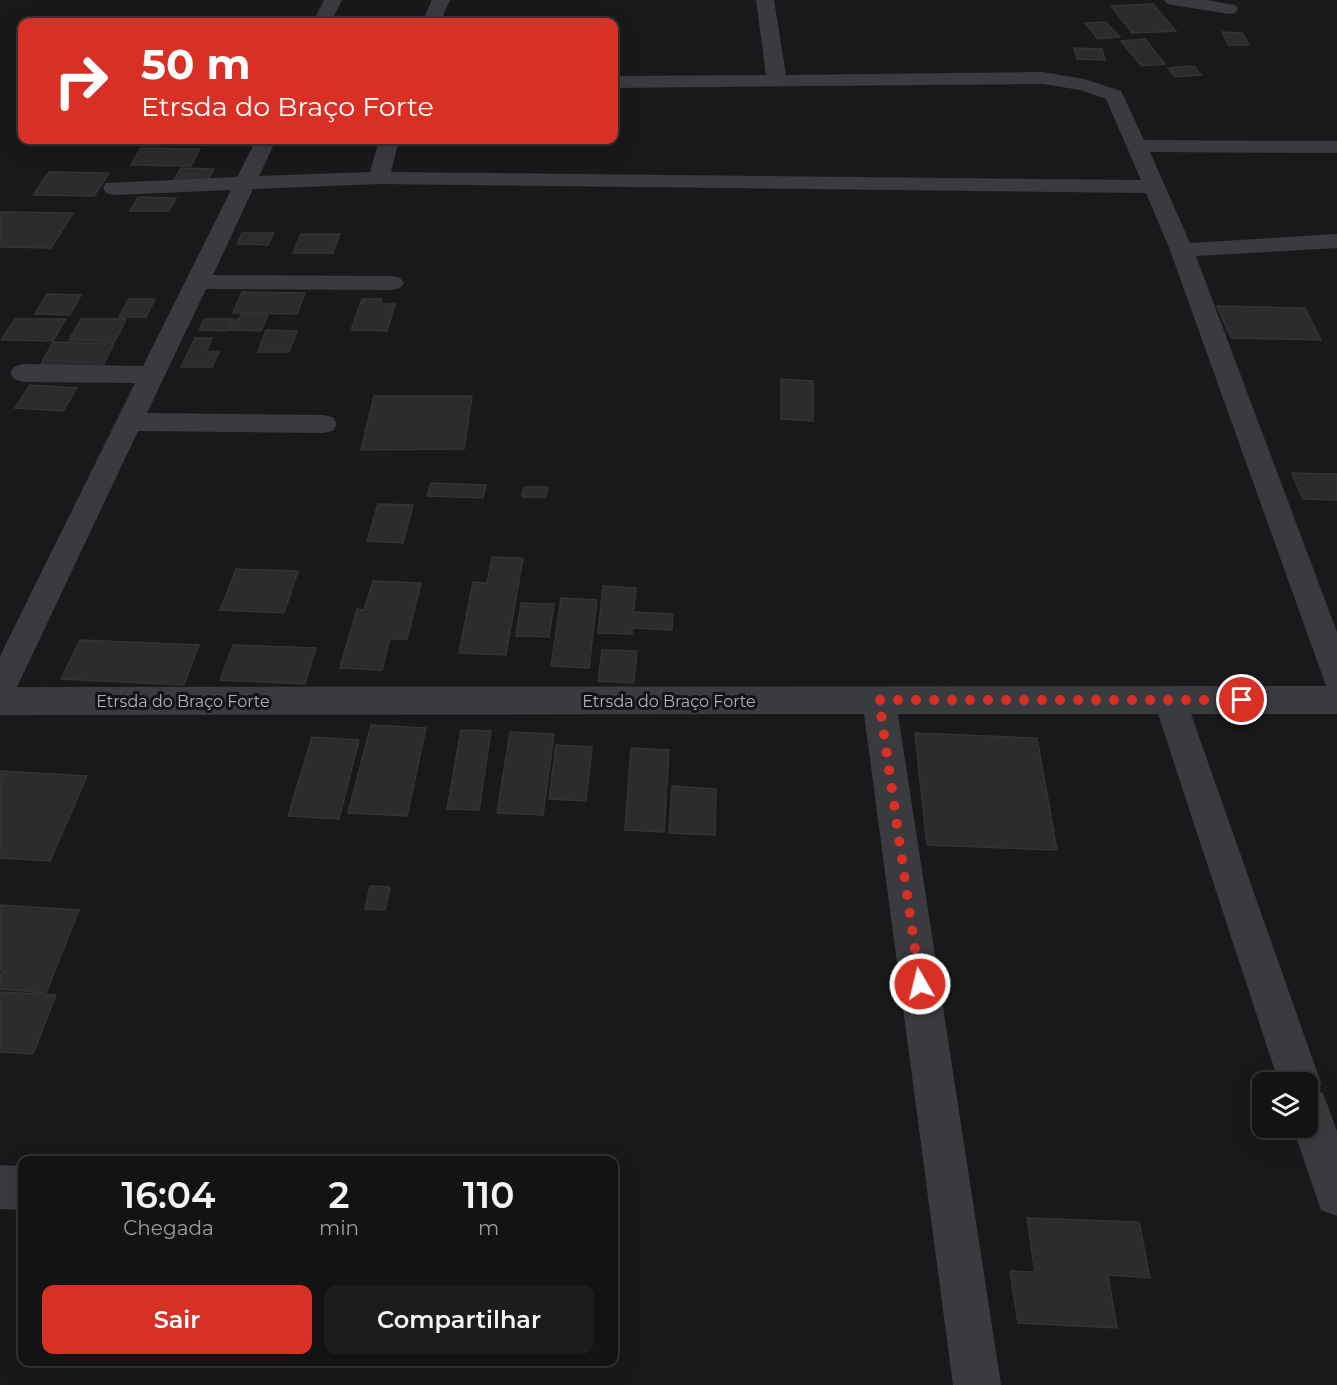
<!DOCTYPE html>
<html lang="pt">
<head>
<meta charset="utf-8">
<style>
	:root { --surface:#131314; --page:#1c1c1d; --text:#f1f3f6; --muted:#9d9ea0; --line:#323234; --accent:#d93025 }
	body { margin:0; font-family:Montserrat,sans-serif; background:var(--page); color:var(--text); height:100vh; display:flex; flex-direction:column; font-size:22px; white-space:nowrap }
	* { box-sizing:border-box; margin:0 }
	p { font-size:20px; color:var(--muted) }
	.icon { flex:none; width:33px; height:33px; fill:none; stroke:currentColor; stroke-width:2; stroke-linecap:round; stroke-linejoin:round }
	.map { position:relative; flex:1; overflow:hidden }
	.panel { position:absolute; left:18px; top:1156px; width:600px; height:210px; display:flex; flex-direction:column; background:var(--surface); border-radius:12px; box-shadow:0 6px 24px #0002,0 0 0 2px var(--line) }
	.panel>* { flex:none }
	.guide { position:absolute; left:18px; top:18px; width:600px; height:126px; border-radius:12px; box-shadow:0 6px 24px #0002,0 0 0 2px var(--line); background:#d93025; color:#fff; overflow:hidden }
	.buttons { position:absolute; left:1252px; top:1072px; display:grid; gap:12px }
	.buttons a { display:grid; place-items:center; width:66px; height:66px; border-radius:12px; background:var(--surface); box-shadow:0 6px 24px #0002,0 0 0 2px var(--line); font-size:30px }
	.pin { position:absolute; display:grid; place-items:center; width:51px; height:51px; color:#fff; margin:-26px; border:3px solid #fff; border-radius:50%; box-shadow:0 2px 6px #0007 }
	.me { position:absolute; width:66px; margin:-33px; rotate:352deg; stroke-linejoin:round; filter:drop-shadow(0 0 4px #0008) }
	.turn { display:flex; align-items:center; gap:21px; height:126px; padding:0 24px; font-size:27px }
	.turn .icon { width:78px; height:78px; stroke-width:2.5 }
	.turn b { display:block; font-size:42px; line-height:51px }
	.eta { display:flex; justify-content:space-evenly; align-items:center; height:102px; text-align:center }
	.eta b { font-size:36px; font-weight:600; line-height:42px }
	.primary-button { display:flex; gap:12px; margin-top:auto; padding:12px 24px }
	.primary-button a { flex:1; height:69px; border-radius:12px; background:var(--accent); color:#fff; font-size:24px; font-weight:600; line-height:69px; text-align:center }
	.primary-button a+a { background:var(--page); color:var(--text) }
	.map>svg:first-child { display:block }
	.building { fill:#2c2c2f; stroke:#333336; stroke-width:1.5 }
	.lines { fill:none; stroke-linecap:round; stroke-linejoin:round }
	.minor { fill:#3a3b3f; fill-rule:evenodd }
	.route { stroke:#d93025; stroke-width:10; stroke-dasharray:0 18 }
	.labels { text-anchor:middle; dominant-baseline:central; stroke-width:6; stroke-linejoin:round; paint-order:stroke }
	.street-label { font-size:16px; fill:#adb0b9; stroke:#141416 }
</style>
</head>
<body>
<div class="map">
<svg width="1337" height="1385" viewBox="0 0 1337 1385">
	<rect width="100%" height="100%" fill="#19191b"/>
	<g class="building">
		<path d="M1153,4L1176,31L1132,33L1111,6Z"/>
		<path d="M1106,22L1120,37L1098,39L1085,23Z"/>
		<path d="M1222,32L1242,33L1249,45H1228Z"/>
		<path d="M1145,39L1165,64L1141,66L1121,41Z"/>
		<path d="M1074,48L1102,49L1105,60L1077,59Z"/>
		<path d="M1194,66L1201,75L1175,77L1168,68Z"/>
		<path d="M141,148L200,149L191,166L131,165Z"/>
		<path d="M181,168L214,169L208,181L174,180Z"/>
		<path d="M49,172L109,173L94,196L33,195Z"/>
		<path d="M138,197L176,198L169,211H130Z"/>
		<path d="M0,212L73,213L51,248L0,247Z"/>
		<path d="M242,233H274L268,245L237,244Z"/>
		<path d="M301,234H340L333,253H293Z"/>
		<path d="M242,292L305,293L297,314L233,313Z"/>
		<path d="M47,294L81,295L70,315L35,314Z"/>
		<path d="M129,299H155L146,317H119Z"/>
		<path d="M362,299H382L381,304H395L387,331L351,330Z"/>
		<path d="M1217,306L1305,308L1321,340L1231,338Z"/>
		<path d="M241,315H268L261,331L230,330L235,320L239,319Z"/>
		<path d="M15,319H66L53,341L1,340Z"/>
		<path d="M81,319H126L115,341L69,340Z"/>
		<path d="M204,319H233L228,331L199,330Z"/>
		<path d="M266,330L297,331L289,352H258Z"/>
		<path d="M195,338H212L206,352H219L212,367H181Z"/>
		<path d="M53,342L114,343L102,367L40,366Z"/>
		<path d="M781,379L813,381V421L781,419Z"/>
		<path d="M30,385L77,388L63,411L15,408Z"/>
		<path d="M374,396H472L464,449L361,450Z"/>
		<path d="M1292,473L1337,474V500L1303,499Z"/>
		<path d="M431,483L486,485L483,498L427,496Z"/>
		<path d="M524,487H548L546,497H522Z"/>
		<path d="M378,504L413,505L403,543L367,541Z"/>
		<path d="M492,557L523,558L506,655L459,653L473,582L487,583Z"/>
		<path d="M236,569L298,571L284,613L220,610Z"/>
		<path d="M373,581L421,583L407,639H390L382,670L340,668L357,609L364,610Z"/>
		<path d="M603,586L636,588L634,612L673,614L672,630L632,628V634L598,633Z"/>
		<path d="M561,598L597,600L589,668L551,666Z"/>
		<path d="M521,603L554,604L549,637L516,636Z"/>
		<path d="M80,640L199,645L184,685L61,679Z"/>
		<path d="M233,645L316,648L305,684L220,680Z"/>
		<path d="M602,650L637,651L634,683L598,681Z"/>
		<path d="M371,725L426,728L407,816L348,813Z"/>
		<path d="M461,730L491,731L479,810L447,809Z"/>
		<path d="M510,732L554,734L543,815L497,813Z"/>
		<path d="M915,733L1037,738L1057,850L927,845Z"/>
		<path d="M312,737L359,740L339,819L288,816Z"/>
		<path d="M556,745L592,747L586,801L549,799Z"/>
		<path d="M631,748L669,750L664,832L625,830Z"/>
		<path d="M1,771L87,776L50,861L0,858Z"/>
		<path d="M672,786L716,789L715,835L669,833Z"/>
		<path d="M370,886L390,887L385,910L365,909Z"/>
		<path d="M0,905L79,910L46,993L0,989V976L3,970H0Z"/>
		<path d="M0,992L56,995L33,1054L0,1052Z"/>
		<path d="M59,1158L161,1159L160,1161H58Z"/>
		<path d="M1027,1218L1139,1222L1150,1278L1108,1275L1117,1328L1018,1323L1010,1271L1035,1272Z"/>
	</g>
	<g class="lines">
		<g class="minor">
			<path d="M324,0H342L331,22H313Z"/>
			<path d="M432,0H450L440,22H422Z"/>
			<path d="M756,0H774L786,75L1043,72L1084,79L1121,91L1144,140L1337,141V153L1150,152L1190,243L1337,234V248L1196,256L1337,632V714H1191L1321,1083L1318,1091L1323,1093L1337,1131V1216L1321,1210L1293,1128H1308V1083H1279L1158,714H898L1001,1385H953L864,714L0,715V656L135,383L23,382L14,379L10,373L14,367L23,364L143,366L231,190L114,195L106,193L103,188L106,183L237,177L256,140H276L259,176L370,172L379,140H399L391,172L1141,180L1106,99L1080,90L1043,84L614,88V76L766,75ZM379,184L1146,193L1170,250L1326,686L17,687L138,431L323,433L333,431L337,424L333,417L323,415L147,413L206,289L392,290L400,288L404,283L400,278L392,276L213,275L253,189Z"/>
			<path d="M1164,0H1206L1235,5L1238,9L1235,13L1229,14L1173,5L1167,4Z"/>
			<path d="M0,1165L22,1166V1210L0,1209Z"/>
		</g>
	</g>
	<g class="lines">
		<path class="route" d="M920,984L879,700H1242"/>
	</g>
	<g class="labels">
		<g class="street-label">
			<text x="183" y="701">Etrsda do Braço Forte</text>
			<text x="669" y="701">Etrsda do Braço Forte</text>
		</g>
	</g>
</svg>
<div class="buttons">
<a><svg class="icon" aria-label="layers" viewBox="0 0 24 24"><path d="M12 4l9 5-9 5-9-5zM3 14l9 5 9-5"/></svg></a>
</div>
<div class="pin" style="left:1242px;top:700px;background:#d93025"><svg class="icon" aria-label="arrive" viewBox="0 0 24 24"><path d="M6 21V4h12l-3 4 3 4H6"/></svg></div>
<svg class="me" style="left:920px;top:984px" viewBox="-20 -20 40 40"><circle r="17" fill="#d93025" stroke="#fff" stroke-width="3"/><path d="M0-11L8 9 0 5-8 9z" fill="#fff"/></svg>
<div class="guide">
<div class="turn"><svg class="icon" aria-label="right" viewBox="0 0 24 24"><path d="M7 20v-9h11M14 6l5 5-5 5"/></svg><div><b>50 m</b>Etrsda do Braço Forte</div></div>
</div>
<section class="panel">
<div class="eta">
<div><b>16:04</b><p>Chegada</p></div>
<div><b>2</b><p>min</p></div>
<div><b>110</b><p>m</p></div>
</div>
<div class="primary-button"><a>Sair</a><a>Compartilhar</a></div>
</section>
</div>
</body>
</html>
